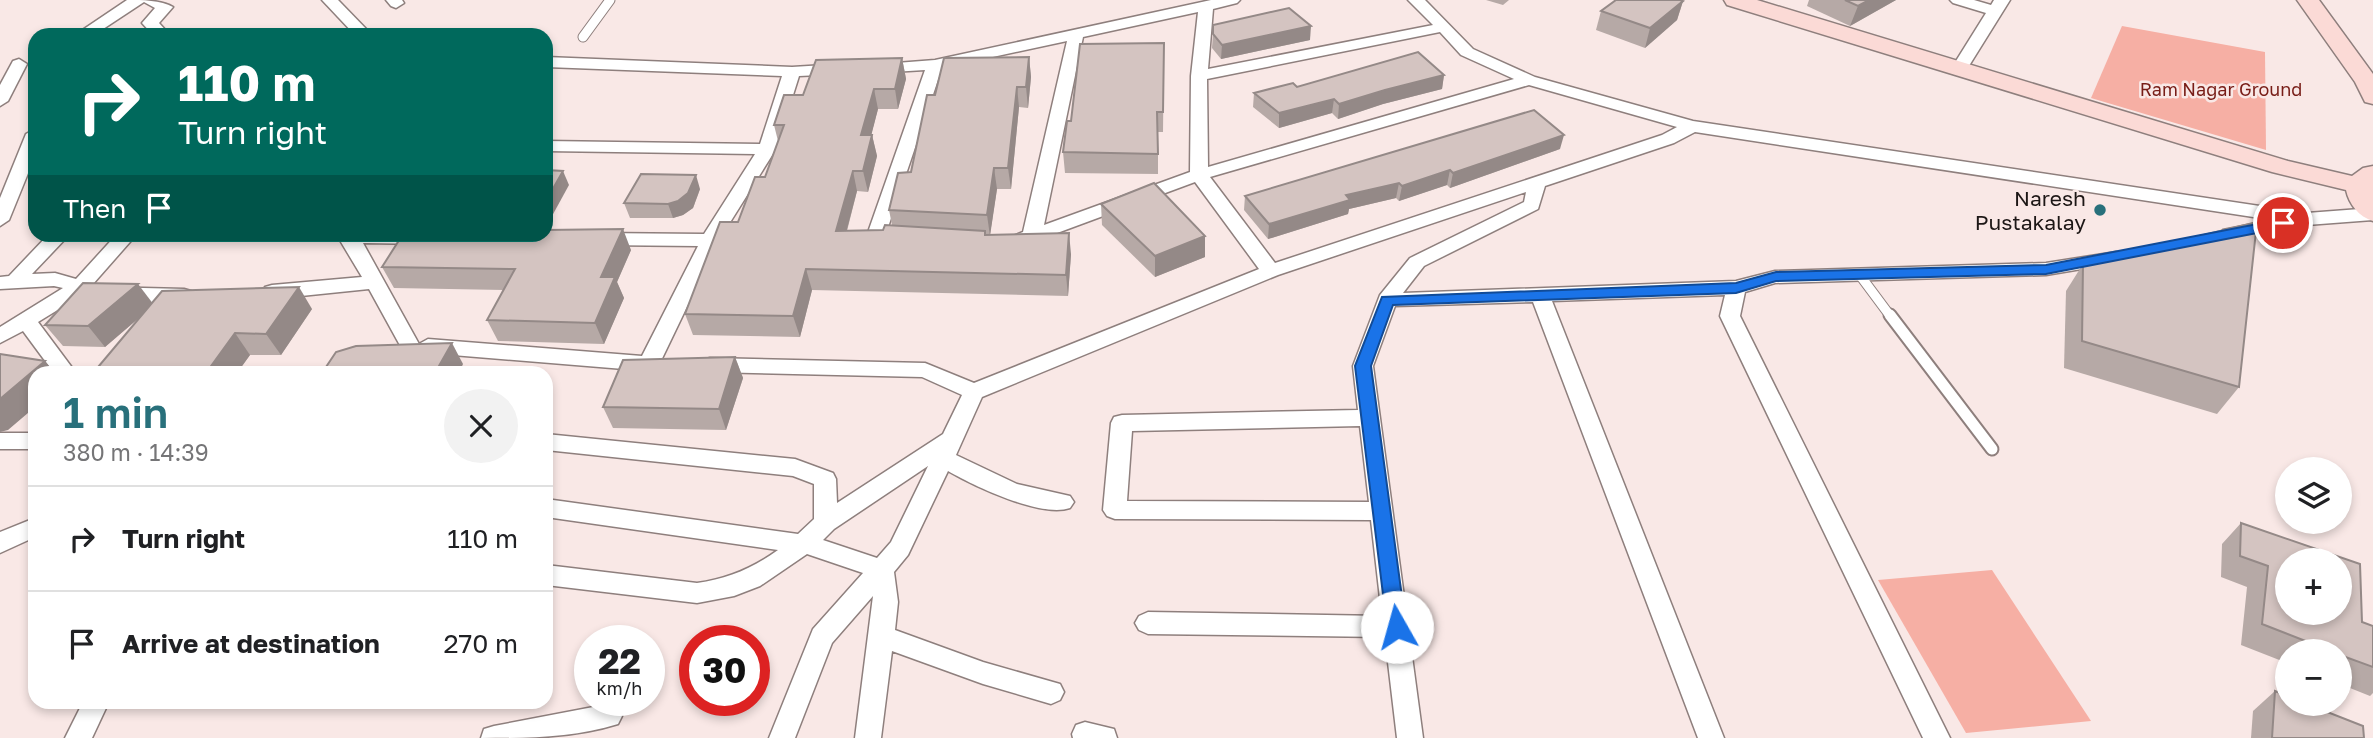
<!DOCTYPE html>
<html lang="en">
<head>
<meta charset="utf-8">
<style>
	:root { --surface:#fff; --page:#f2f2f2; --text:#202124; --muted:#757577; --line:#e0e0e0; --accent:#28707b }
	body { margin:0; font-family:"Golos Text",sans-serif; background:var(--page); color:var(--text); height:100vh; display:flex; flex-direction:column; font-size:26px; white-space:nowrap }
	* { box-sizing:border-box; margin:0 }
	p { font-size:23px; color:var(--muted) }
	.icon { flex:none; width:38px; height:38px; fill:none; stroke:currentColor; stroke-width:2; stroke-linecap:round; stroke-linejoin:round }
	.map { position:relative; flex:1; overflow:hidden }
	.side { position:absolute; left:28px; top:366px; width:525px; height:343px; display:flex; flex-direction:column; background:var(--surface); border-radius:21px; box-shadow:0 4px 10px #0003 }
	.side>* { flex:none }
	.guide { position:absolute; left:28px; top:28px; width:525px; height:214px; border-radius:21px; box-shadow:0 4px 10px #0003; background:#00695c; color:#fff; overflow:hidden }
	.tools { position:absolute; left:2275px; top:457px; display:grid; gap:14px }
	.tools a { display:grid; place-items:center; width:77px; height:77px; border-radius:50%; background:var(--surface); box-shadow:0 4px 10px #0003; font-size:35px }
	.speed { position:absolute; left:574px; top:625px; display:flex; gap:14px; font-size:35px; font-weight:700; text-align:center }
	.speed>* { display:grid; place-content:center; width:91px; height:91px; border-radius:50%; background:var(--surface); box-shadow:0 4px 10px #0003; line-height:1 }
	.speed small { font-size:18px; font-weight:400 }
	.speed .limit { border:10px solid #d22; background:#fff; color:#111 }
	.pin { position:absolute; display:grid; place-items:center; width:60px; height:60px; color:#fff; margin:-30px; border:4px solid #fff; border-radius:50%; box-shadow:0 2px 7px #0007 }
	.me { position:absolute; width:77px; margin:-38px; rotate:353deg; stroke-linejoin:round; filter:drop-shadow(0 0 5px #0008) }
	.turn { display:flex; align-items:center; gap:24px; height:147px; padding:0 35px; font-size:32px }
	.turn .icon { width:91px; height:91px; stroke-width:2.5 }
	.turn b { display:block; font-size:49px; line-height:60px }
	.then { display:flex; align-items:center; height:66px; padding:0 35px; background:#0003; gap:14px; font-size:26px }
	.round { display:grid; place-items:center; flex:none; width:74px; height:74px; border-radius:37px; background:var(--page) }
	.head { display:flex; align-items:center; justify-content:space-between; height:119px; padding:0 35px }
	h1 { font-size:42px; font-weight:600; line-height:52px; color:var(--accent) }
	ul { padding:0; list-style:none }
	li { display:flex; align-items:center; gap:21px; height:105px; padding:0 35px; border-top:2px solid var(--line) }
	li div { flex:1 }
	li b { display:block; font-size:26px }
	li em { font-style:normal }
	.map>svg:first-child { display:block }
	.green { fill:#f6afa4 }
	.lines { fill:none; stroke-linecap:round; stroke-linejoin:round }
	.lane-far1-casing { stroke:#8e7f7d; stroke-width:11 }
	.lane-casing { stroke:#8e7f7d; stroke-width:15 }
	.street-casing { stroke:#8e7f7d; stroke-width:3 }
	.secondary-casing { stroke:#8e7f7d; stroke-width:3 }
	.lane-far1 { stroke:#fff; stroke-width:9 }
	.lane { stroke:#fff; stroke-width:11 }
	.street { fill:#fff; fill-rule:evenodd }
	.secondary { fill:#fbdad6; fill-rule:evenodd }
	.wall { fill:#b6a9a6 }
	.shaded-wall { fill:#948987 }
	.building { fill:#d4c4c1; stroke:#948987; stroke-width:2; fill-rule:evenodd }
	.route { fill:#1a73e8; stroke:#114b97; stroke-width:2 }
	.poi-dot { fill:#28707b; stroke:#f9e8e6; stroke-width:2.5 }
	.labels { text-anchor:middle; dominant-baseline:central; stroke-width:5; stroke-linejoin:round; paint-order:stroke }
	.far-park-label { font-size:18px; fill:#781d17; stroke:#f9e8e6 }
	.poi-label { font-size:21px; fill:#1d1716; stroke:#f9e8e6; text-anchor:end }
</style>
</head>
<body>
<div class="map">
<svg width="2373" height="738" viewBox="0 0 2373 738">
	<rect width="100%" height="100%" fill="#f9e8e6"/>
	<g class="green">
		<path d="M2122,26L2265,52L2266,150L2091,98Z"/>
		<path d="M1992,570L2091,721L1966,733L1878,580Z"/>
	</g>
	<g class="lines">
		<defs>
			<g id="lane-far1">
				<path d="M583,37L610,0"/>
				<path d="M1859,274L1891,317"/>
			</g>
			<path id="lane" d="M1890,315L1992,449"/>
			<g id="street">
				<path d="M127,0C142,0 161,0 173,7L159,23L170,35H153L142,23L155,8L144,2L94,35H75Z"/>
				<path d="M322,0H338L372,35H355Z"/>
				<path d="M386,0H402L404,3L396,8L391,6Z"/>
				<path d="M1211,0H1240L1237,3L1213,9L1208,69L1433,25L1408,0H1425L1473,49L1535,77L1693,121L2307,213L2373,208V220L2307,225L2230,240L2221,234L2223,230L2273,220L1695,132L1674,143L1545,186L1538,209L1424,266L1403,293L1736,281L1775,271L2046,263L2116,252L2123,254L2126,258L2123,262L2046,275L1775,283L1745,292L1740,316L1950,738H1923L1720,316L1725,295L1552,301L1724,738H1698L1533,302L1395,306L1373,366L1423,738H1397L1385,637L1148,634L1139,630L1135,623L1139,616L1148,612L1382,616L1371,520L1115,519L1107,516L1103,510L1111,423L1114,417L1122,415L1358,410L1353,366L1380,295L1410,258L1524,202L1526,192L1278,275L982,397L956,455L1017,484L1070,496L1074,502L1070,508C1041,518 974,486 948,471L908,555L894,572L898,602L895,630L983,662L1060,684L1064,692L1060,700L1051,704L983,684L892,651L881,738H855L873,596L832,643L795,738H769L813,629L863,573L807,554L760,586L734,596L697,603L546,585V565L697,583C728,579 753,568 778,550L546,517V499L798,534L814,519V484L793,476L546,450V434L795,459L833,473L836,479L837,503L943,434L962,395L922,377L710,372L703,370L700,365L703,360L710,358L925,363L974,383L1259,269L1195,182L1022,246H1008L1006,242L1008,238L1023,232L1067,41L942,68L886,233L903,235L905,239L903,243C892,246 879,245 868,242L866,238L925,70L876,73L868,68L870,65L935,60ZM1198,12L1191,76L1190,172L1044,225L1083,37ZM1440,32L1461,55L1514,79L1208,167L1207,79ZM1529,85L1677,127L1662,135L1275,263L1210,177ZM1360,426L1369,502L1127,501L1132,431ZM928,466L891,542L877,558L823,540L834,529Z"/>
				<path d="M1950,0H1974L1991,5L1994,0H2010L1967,69L1959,74L1951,69L1986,13L1953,3Z"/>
				<path d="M546,57L792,67L841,64L849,69L841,74L799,76L776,149L719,240L657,369L648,371L428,353L421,351L418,346L409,351L402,349L369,289L272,299L265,297L262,292L265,287L272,285L362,277L338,237L339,234H436L438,238L436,242L429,244L363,243L419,344L428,339L642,356L698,246L598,245L591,243L589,239L591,235L598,233L704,234L755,154L546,151V141L760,144L782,76L546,67Z"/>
				<path d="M19,59L27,64L8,101L0,106V85L13,61Z"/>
				<path d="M35,129V156L9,220L0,226V198L26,134Z"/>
				<path d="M49,234H70L32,274L55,273L76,279L117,234H137L93,284L103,287L184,289L191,291L194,296L191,301L184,303L102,301L82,295L38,322L76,373H54L23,331L0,343V327L63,288L54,286L0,289V277L9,276Z"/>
				<rect x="0" y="433" width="35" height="16"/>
				<path d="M35,518V537L0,553V532Z"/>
				<path d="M83,702H103L106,708L92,738H65Z"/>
				<path d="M609,704L618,708L622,716L618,724C574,738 527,738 481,738L484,729L494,726Z"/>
				<path d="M1085,722L1114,729L1117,738H1073L1072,734L1076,725Z"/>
			</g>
			<g id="secondary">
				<path d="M1724,0H1757L2288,161L2352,176L2363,168L2373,166V221C2359,217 2349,204 2346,190L2272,172L1727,5Z"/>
				<path d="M2297,0H2319L2373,74V104L2365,102L2355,82Z"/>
			</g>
		</defs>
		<use href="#lane-far1" class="lane-far1-casing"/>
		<use href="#lane" class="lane-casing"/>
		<use href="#street" class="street-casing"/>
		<use href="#secondary" class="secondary-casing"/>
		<use href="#lane-far1" class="lane-far1"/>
		<use href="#lane" class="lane"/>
		<use href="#street" class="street"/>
		<use href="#secondary" class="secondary"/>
	</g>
	<g class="wall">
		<path d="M1486,0H1509L1503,5Z"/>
		<path d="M1809,0H1896L1850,26L1807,6Z"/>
		<path d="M1683,1L1677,20L1645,48L1596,30L1601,11Z"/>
		<path d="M1213,34L1310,40L1221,59L1212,48Z"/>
		<path d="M1164,43L1163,132H1158V174L1065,173L1063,152Z"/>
		<path d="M1029,57L1031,77L1028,108L1019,107L1011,189H997L990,234L1071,254L1068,296L812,290L800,337L693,335L685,314L765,177L778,141L774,125L803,95L902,58L906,79L898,109H878L871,135H872L877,156L868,192L857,191L847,231L883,230L892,225L889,210L911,172L935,95Z"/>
		<path d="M1444,75L1442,89L1383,104L1338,119L1332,113L1279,128L1253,107L1254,93L1297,87Z"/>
		<path d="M1560,149L1450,188L1447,185L1399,201L1396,198L1349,209L1348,214L1268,239L1244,210L1245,196Z"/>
		<path d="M700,189L693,208L683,215L673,218H630L624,203Z"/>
		<path d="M1101,204L1205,257L1155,277L1102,225Z"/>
		<path d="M631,250L617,282L624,298L604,344L498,341L487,320L504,290L394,288L382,267Z"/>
		<path d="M2083,264L2239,387L2217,414L2064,368L2066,291Z"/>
		<path d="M152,302L312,309L281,355H250L237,373H93L140,317L105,347L63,346L45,325Z"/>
		<path d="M735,357L743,378L726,430L613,428L603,407Z"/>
		<path d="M2241,523L2362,622L2373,626V693L2370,696L2340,684V651H2287V663L2241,645L2247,587L2221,577L2222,544Z"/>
		<path d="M2275,691L2364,738H2251L2253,711Z"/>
	</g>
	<g class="shaded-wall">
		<path d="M1869,0H1896L1850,26L1858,6Z"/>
		<path d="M1683,1L1677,20L1645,48L1650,28Z"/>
		<path d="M1311,26L1310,40L1221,59L1222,45Z"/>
		<path d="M1029,57L1031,77L1028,108L1026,87Z"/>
		<path d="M902,58L906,79L898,109L895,89Z"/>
		<path d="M1444,75L1442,89L1383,104L1338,119L1339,104L1385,90Z"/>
		<path d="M1017,87L1019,107L1011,189L1008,168Z"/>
		<path d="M874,89L878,109L866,156L861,135Z"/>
		<path d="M1334,99L1332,113L1279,128V113Z"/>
		<path d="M872,135L877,156L868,192L863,171Z"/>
		<path d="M1564,135L1560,149L1450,188L1453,173Z"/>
		<path d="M994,168L997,189L990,236L987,215Z"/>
		<path d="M1450,170L1447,185L1399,201L1402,186Z"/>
		<path d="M563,171L569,185L546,227V201Z"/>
		<path d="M853,171L857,191L841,252L836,231Z"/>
		<path d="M696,175L700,189L693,208L683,215L673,218L668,204Z"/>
		<path d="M1399,183L1396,198L1349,209L1348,214L1268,239L1269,224L1346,195Z"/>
		<path d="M623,229L631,250L617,282L624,298L604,344L595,323L601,277Z"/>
		<path d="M1069,233L1071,254L1068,296L1066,275Z"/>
		<path d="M1205,236V257L1155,277V256Z"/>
		<path d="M806,269L812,290L800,337L793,316Z"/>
		<path d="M138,284L154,305L105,347L88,326Z"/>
		<path d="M299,287L312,309L281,355L266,334Z"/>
		<path d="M235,333L250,355L237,373H206Z"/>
		<path d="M452,343L463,364L459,373H435Z"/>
		<path d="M735,357L743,378L726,430L719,409Z"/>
		<path d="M45,361L55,373H35V407L8,430L0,432V399Z"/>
	</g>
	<g class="building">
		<path d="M1616,0H1680L1683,1L1650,28L1601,11Z"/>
		<path d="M1845,0H1869L1858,6Z"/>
		<path d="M1289,8L1311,26L1222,45L1213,34V25Z"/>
		<path d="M1164,43L1163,112H1157L1158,154L1063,152L1067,121H1071L1080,44Z"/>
		<path d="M1418,52L1444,75L1385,90L1339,104L1334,99L1279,113L1254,93L1293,83L1297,87Z"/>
		<path d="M1029,57L1026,87H1017L1008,168H994L987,215L889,210L898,173L911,172L927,95H935L944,58Z"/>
		<path d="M902,58L895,89H874L861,135H872L863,171H853L836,231L883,230L885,225L985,231V235L1069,233L1066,275L806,269L793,316L685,314L720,222H738L755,177H765L784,125H774L784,95H803L816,60Z"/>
		<path d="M1534,110L1564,135L1453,173L1450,170L1402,186L1399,183L1346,195L1350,200L1269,224L1245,196Z"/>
		<path d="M546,170L563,171L546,201Z"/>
		<path d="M641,174L696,175L688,193L678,201L668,204L624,203Z"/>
		<path d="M1154,183L1205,236L1155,256L1101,204Z"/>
		<path d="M2257,222L2239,387L2082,341L2083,264Z"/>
		<path d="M623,229L601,277H615L595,323L487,320L515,269L382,267L403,234H546V230Z"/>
		<path d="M83,283L138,284L88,326L45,325Z"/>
		<path d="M299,287L266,334L235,333L206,373H93L162,291Z"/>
		<path d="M452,343L435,373H322L336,352L356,346Z"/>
		<path d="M0,354L45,361L0,399Z"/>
		<path d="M735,357L719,409L603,407L623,360Z"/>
		<path d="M2241,523L2360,564L2362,622L2373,626V667L2340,655V651H2331L2262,624L2268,566L2240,556ZM2287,560H2340V612H2287Z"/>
		<path d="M2275,691L2287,696V704H2307L2363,726L2364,738H2272Z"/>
	</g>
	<path class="route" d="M2283,219L2290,223L2288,227L2046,274L1776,281L1736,293L1393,305L1371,366L1406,627L1403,633L1397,635L1390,633L1387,627L1355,366L1382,297L1736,283L1776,272L2046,265Z"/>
	<circle class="poi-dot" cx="2100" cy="210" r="7"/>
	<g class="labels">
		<g class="far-park-label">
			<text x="2221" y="89">Ram Nagar Ground</text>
		</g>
		<g class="poi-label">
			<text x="2086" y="198">Naresh<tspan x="2086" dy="24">Pustakalay</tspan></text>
		</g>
	</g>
</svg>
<div class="tools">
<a><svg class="icon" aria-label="layers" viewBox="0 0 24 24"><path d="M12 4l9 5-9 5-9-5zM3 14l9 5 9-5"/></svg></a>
<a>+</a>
<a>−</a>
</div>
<div class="speed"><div>22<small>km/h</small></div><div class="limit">30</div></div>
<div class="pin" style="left:2283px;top:223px;background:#d93025"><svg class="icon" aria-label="arrive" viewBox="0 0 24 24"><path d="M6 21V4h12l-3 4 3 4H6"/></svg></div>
<svg class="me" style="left:1397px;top:627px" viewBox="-20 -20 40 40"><circle r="19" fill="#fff"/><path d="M0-13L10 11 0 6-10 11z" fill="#1a73e8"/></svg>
<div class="guide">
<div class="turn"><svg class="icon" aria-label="right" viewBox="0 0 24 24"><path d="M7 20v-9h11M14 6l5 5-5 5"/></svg><div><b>110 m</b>Turn right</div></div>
<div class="then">Then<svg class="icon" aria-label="arrive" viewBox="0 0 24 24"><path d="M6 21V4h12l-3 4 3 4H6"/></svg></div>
</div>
<section class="side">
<div class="head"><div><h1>1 min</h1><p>380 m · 14:39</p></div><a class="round"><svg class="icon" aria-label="close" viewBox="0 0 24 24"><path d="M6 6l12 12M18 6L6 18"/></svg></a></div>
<ul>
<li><svg class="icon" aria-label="right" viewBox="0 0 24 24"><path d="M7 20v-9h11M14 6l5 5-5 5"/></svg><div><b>Turn right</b></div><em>110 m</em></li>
<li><svg class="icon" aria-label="arrive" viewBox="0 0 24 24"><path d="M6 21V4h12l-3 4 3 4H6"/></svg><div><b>Arrive at destination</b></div><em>270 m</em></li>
</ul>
</section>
</div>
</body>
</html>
